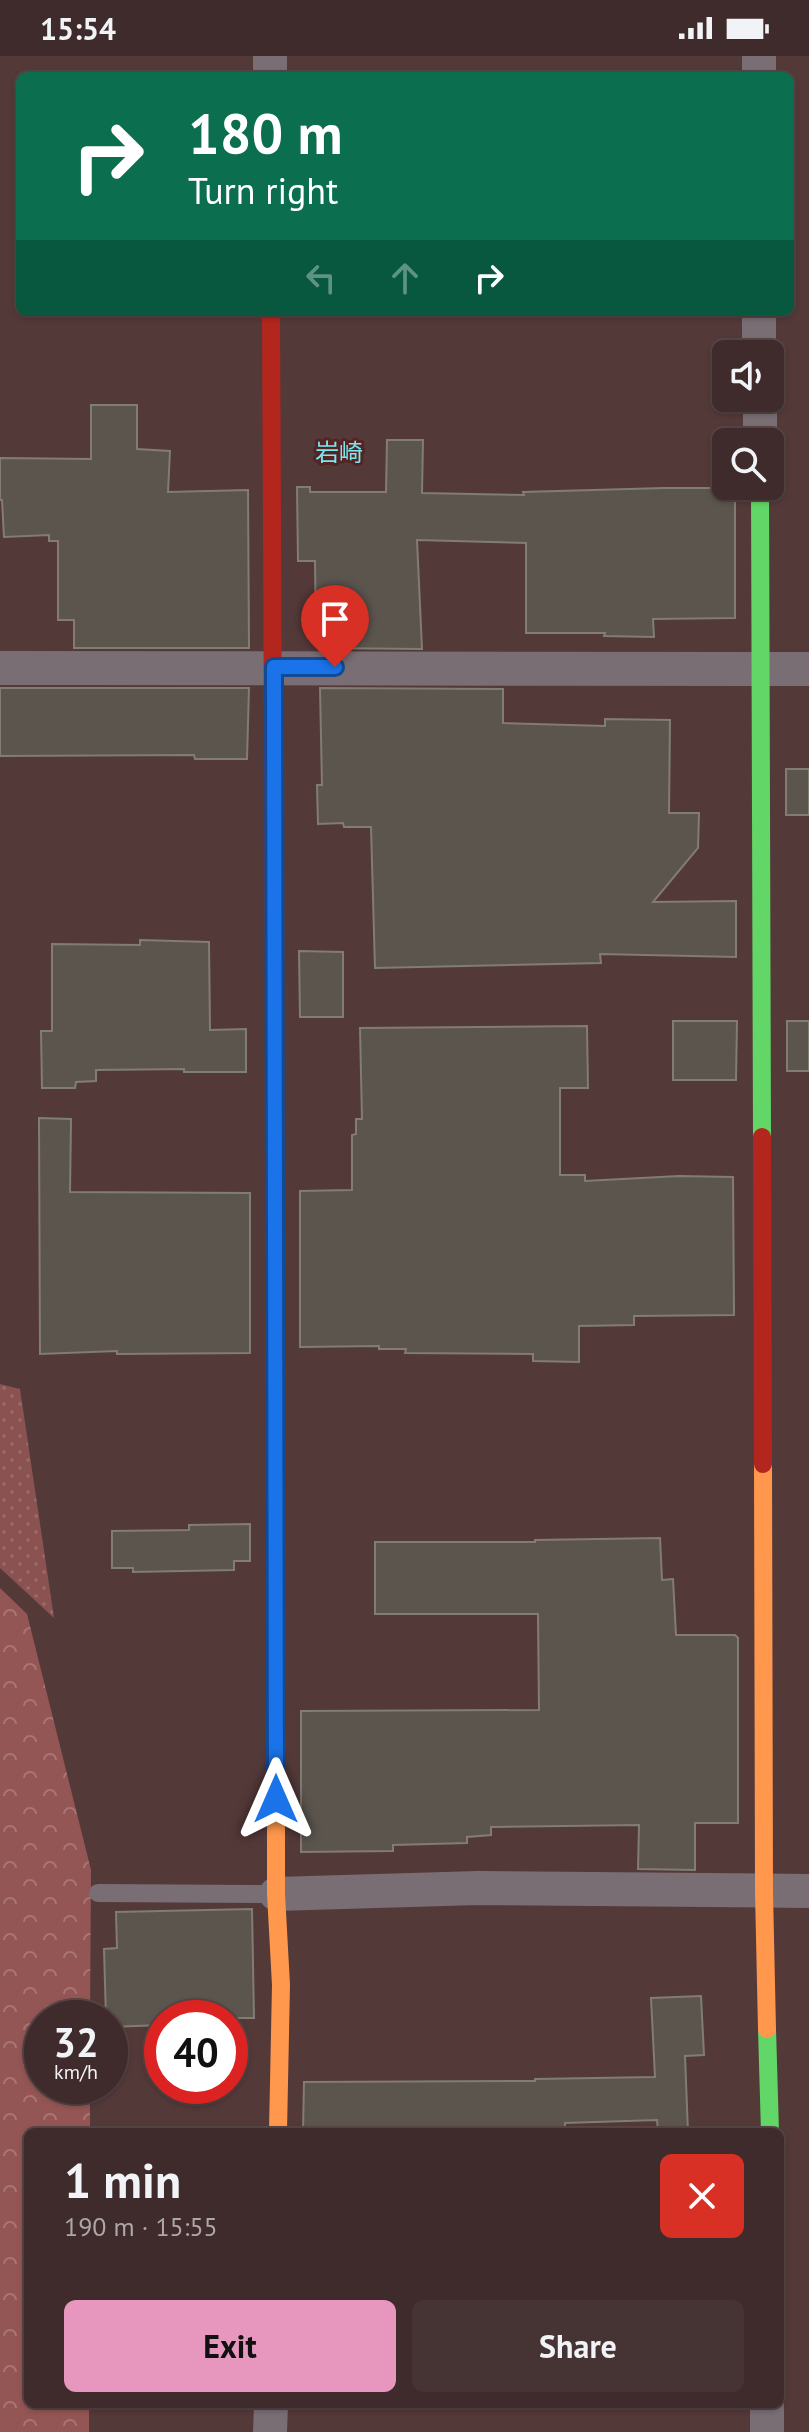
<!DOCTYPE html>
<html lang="en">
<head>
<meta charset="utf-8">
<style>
	:root { --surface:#3f2b2b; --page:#463333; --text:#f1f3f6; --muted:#ada7a9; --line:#584747; --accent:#e797bd }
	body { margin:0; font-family:"PT Sans","Noto Sans JP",sans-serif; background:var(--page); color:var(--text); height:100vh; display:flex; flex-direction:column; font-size:30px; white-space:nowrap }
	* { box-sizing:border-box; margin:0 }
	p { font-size:26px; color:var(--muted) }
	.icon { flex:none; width:44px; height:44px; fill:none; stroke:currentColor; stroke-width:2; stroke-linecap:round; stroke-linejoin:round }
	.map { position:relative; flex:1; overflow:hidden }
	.drawer { position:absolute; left:24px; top:2072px; width:760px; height:280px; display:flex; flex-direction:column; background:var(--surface); border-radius:12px; box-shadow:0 2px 6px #0004,0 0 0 2px var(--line) }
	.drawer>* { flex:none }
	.top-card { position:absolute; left:16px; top:16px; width:778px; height:244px; border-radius:12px; box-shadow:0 2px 6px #0004,0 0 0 2px var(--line); background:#0b6e4f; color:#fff; overflow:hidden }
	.controls { position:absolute; left:712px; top:284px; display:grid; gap:16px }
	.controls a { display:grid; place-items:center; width:72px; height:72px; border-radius:12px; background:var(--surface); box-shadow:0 2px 6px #0004,0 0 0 2px var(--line); font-size:40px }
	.speed { position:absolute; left:24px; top:1944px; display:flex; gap:16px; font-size:40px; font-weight:700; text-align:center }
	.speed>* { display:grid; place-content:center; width:104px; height:104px; border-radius:50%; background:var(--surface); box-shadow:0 2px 6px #0004,0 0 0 2px var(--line); line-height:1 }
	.speed small { font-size:20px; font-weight:400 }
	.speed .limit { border:12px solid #d22; background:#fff; color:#111 }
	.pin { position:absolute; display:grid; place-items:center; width:68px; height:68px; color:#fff; margin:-82px -34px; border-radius:50% 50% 50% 0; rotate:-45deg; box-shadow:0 0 8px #0007 }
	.pin .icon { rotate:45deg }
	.me { position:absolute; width:88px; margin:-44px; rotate:0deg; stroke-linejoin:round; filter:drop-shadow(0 0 6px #0008) }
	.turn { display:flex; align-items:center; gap:28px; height:168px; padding:0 40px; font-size:36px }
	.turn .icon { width:104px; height:104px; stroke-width:2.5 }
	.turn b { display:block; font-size:56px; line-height:68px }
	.lanes { display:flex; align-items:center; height:76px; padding:0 40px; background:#0003; justify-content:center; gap:40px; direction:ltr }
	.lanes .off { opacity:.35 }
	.round { display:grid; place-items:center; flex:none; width:84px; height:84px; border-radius:12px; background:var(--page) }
	.head { display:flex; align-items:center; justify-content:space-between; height:136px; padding:0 40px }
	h1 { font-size:48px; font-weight:600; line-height:60px }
	.cta { display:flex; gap:16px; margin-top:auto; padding:16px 40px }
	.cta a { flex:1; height:92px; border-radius:12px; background:var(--accent); color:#111; font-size:32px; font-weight:600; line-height:92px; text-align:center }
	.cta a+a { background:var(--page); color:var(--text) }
	.status { display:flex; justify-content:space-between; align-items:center; height:56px; padding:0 40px; background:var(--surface); direction:ltr }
	.status svg { height:22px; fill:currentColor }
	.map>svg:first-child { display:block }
	.grass { fill:url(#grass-dots) }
	.forest { fill:url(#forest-crowns) }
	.building { fill:#5b554e; stroke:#817c74; stroke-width:2 }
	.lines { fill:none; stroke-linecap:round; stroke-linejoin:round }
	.lane { stroke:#786e74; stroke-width:18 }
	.street { stroke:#786e74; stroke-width:34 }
	.fast { stroke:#63d668; stroke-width:18 }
	.slow { stroke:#ff974d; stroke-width:18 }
	.jam { stroke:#b3261e; stroke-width:18 }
	.route-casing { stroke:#114b97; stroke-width:20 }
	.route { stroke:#1a73e8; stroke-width:14 }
	.labels { text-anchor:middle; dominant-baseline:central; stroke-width:6; stroke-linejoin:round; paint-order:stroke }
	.quarter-label { font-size:24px; fill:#7be6ef; stroke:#542423 }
</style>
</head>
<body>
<div class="status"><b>15:54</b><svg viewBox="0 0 49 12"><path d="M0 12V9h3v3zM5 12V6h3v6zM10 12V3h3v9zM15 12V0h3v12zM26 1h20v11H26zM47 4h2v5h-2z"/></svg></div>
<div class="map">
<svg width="809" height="2376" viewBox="0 0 809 2376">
	<defs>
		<pattern id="grass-dots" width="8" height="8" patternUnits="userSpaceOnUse" patternTransform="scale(2)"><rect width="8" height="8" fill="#8a5351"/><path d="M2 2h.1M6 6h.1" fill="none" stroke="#9b6b69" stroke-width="1.8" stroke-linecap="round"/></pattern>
		<pattern id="forest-crowns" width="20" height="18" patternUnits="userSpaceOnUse" patternTransform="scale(2)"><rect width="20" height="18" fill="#945654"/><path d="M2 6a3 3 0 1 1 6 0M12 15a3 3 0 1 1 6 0" fill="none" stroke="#a97573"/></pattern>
	</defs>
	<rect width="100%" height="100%" fill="#543939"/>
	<path class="grass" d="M0,1328L20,1333L54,1562L0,1512Z"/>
	<path class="forest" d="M0,1532L27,1558L91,1814L90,1962H42V2030H90V2076H28V2348H89V2376H0Z"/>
	<g class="building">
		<path d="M91,349H137V393L170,395L168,436L248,434L249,592H74V564H58V485H49V479L4,481L2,444H0V402L91,403Z"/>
		<path d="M387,384H423L422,437L524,439L523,436L664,432H721V438L735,439V562L653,563L654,581L604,580L605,577H526V487L417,484L422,593L320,592V579H316L315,505H298L297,431H310V436H386Z"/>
		<path d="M0,632H249L247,703H195L194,699L0,700Z"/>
		<path d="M320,632L503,633V667L605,670V663L670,664L669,757H699L698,792L653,846L736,845V901L600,898L601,907L375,912L371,771H344L343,767L318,768L317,729H322Z"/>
		<rect x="786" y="713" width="23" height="46"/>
		<path d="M140,884L209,886L210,974L246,973V1016H184V1013L96,1014V1025L76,1026L75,1032H42L41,975H52V888L140,889Z"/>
		<path d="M299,895L343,896V961H300Z"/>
		<path d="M673,965H737L736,1024H673Z"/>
		<rect x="787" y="965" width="22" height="50"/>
		<path d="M587,970L588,1032H560V1119H585V1125L679,1120L733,1121L734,1259L634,1260V1269L579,1270V1306L533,1305V1298L405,1297L406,1293H379V1290L300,1291V1135L352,1134V1079L356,1078V1063H362L360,972Z"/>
		<path d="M39,1062L71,1063L70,1136L250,1137V1297L117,1298V1295L40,1298Z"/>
		<path d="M250,1468V1505H234V1514L133,1516V1512H112V1475L189,1474V1469Z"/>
		<path d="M660,1482L662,1524L673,1523L676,1579H735L738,1582V1767H695V1814L638,1813L639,1769L491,1771V1779L467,1781V1787L393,1789V1795L301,1796V1655L539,1654L538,1558H375V1486H535V1484Z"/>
		<path d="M252,1853L254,1962H162V1969L110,1971V1962H106L104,1893L117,1892L116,1856Z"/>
		<path d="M701,1940L704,1999L685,2000L688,2076H658L657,2064L565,2067V2073L506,2076H303L304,2026L535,2025V2023L655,2021L651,1942Z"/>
	</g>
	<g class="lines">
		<path class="lane" d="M98,1837L276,1838"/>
		<g class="street">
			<path d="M759,0V20"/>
			<path d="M270,20V0"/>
			<path d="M759,256V298"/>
			<path d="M760,342V386"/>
			<path d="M0,612L809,613"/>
			<path d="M276,1838L478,1832L809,1835"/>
			<path d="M270,2376L271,2348"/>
			<path d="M767,2376V2348"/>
		</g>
		<g class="fast">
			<path d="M760,430L762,1081"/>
			<path d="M275,1223L276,1705"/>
			<path d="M767,1973L770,2076"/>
		</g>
		<g class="slow">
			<path d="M274,903L275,1223"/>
			<path d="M763,1408L764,1836L767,1973"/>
			<path d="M276,1705V1838L281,1929L278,2076"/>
		</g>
		<g class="jam">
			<path d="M271,256L274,903"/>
			<path d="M762,1081L763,1408"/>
		</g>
	</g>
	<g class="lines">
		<defs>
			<path id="route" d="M276,1743L274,611H335"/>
		</defs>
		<use href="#route" class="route-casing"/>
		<use href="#route" class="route"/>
	</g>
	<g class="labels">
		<g class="quarter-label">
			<text x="339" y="396">岩崎</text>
		</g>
	</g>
</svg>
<div class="controls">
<a><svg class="icon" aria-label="sound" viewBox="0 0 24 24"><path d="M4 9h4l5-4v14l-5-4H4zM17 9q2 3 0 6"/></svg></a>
<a><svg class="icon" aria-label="search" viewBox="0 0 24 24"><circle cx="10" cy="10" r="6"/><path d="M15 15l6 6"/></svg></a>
</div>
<div class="speed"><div>32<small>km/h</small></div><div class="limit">40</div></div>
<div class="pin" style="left:335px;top:611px;background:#d93025"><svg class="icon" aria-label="arrive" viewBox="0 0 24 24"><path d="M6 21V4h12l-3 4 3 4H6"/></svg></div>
<svg class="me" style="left:276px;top:1743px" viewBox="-20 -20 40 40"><path d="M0-17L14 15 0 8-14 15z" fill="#1a73e8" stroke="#fff" stroke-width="4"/></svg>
<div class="top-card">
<div class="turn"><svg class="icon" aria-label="right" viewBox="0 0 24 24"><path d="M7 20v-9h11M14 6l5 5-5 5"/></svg><div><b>180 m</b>Turn right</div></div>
<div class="lanes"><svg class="icon off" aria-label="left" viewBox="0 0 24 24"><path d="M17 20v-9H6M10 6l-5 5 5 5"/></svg><svg class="icon off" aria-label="ahead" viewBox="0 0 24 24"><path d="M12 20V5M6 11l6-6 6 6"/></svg><svg class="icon" aria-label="right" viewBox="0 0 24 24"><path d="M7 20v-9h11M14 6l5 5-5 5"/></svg></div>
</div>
<section class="drawer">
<div class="head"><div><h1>1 min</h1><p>190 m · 15:55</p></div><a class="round" style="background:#d93025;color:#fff"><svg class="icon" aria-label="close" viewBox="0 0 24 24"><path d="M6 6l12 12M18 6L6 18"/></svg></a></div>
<div class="cta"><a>Exit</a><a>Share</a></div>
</section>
</div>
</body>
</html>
